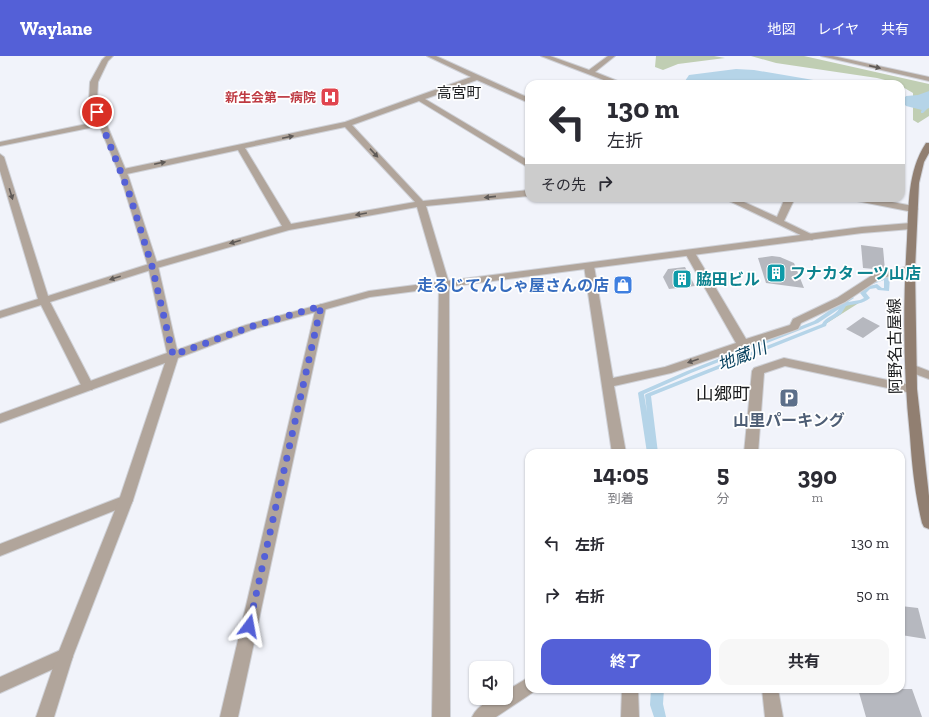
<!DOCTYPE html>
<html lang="ja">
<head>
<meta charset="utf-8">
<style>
	:root { --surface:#fff; --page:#f7f7f7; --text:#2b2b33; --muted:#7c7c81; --accent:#5460d7 }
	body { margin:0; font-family:"Zilla Slab","Noto Sans JP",serif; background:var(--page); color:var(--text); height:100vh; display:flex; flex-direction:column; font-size:15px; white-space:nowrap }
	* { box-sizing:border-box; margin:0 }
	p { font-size:13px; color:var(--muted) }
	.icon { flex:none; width:22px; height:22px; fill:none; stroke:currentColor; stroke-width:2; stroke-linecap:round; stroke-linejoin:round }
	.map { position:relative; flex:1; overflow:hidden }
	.panel { position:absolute; left:525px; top:393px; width:380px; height:244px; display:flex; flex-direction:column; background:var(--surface); border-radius:12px; box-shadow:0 1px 3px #0004 }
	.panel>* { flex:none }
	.guide { position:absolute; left:525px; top:24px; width:380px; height:122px; border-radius:12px; box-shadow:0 1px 3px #0004; background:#fff; color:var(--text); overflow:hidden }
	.buttons { position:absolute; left:469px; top:605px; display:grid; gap:8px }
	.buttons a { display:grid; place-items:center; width:44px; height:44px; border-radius:8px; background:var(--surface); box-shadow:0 1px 3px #0004; font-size:20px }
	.pin { position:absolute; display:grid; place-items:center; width:34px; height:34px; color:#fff; margin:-17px; border:2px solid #fff; border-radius:50%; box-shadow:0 1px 4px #0007 }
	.me { position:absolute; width:44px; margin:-22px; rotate:13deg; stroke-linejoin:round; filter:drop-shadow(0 0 3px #0008) }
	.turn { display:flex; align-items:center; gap:14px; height:84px; padding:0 16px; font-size:18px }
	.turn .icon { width:52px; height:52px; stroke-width:2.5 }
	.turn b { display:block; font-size:28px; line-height:34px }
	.then { display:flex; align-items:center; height:38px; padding:0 16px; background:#0003; gap:8px; font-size:15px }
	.eta { display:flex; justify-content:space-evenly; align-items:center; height:68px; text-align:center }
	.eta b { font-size:24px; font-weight:700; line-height:28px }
	.cta { display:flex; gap:8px; margin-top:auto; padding:8px 16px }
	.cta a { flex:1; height:46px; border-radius:12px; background:var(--accent); color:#fff; font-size:16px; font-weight:700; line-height:46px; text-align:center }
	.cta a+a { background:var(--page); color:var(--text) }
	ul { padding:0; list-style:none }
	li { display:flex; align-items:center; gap:12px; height:52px; padding:0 16px }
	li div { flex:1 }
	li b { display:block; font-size:15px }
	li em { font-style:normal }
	header { display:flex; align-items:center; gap:24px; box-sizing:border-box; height:56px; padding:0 20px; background:var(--accent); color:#fff }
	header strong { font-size:19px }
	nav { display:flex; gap:22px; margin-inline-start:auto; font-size:14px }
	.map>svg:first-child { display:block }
	.green { fill:#c0ceb3 }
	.water { fill:#b5d4e8 }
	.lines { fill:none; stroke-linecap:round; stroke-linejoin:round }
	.stream { fill:#b5d4e8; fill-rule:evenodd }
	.river { fill:#b5d4e8; fill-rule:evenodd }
	.building { fill:#b6b8bf }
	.minor-casing { stroke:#cfd1d7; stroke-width:2 }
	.tertiary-casing { stroke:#cfd1d7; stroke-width:2 }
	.secondary-casing { stroke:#cfd1d7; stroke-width:2 }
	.minor { fill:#b1a59b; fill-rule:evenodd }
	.tertiary { fill:#b1a59b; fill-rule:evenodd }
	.secondary { fill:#917f71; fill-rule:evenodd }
	.oneway { fill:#5f5a57 }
	.route { stroke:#5460d7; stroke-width:7; stroke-dasharray:0 12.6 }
	.labels { text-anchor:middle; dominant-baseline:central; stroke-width:3.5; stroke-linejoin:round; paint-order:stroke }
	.far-health-label { font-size:13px; font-weight:bold; fill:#be3a42; stroke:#fff; text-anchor:end }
	.far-quarter-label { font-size:15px; fill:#1c1d1f; stroke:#fff }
	.culture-label { font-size:16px; font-weight:bold; fill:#0d838f; stroke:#fff; text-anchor:start }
	.shop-label { font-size:16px; font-weight:bold; fill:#366cbe; stroke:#fff; text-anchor:end }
	.street-label { font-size:16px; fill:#1c1d1f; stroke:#fff }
	.service-label { font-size:16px; font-weight:bold; fill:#4e5e75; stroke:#fff }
	.water-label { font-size:17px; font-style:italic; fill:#0a4360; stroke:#fff }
	.quarter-label { font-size:18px; fill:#1c1d1f; stroke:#fff }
</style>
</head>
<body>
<header>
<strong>Waylane</strong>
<nav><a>地図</a><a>レイヤ</a><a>共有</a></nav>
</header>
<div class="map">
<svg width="929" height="661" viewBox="0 0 929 661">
	<rect width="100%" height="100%" fill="#f1f3fa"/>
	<g class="green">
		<path d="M656,0H714L725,2L678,8L663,14L655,11Z"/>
		<path d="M751,0H804L929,28V60L918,67L913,64V37L901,30V28L877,22L776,7Z"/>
		<path d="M858,245H862L824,269L825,266L839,257L842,251Z"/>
	</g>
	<path class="water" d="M736,13L754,14L837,28H683L689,19Z"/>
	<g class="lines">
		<g class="stream">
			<path d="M928,48H929V51L923,57H921V55Z"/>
			<path d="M887,219L890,221L889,235L878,234L876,232L870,233L866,237L870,242C863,248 854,248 846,250L841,258L827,267L826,270L651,340L658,397H647L638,337L639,336L687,315L814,265L849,241L851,240L854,242L848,246L860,244L864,242L860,237L866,231L877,228L882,232H884V224L873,228L870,226ZM839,253C835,260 825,261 822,268L646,338L645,339L647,356L644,338L691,317L818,267Z"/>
			<path d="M651,633H664L663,648L666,661H654L650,649Z"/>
		</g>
		<path class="river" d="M929,35V52L922,54L906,50L902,45L906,40L918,39Z"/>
	</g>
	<g class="building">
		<path d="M861,189L883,192L885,214L863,212Z"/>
		<path d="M772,200L780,201L794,207L804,232L766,227L758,202Z"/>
		<path d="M685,211L695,230L669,233L663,221L668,213Z"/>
		<path d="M863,261L880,270L863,282L846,273Z"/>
		<path d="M901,550L918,552L926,583L901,579Z"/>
		<path d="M858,633H912L922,661H866Z"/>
	</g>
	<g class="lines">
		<defs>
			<g id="minor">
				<path d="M427,0H436L529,42V47L477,24L425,43L529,105V112L419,45L352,69L423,145L529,134V140L426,150L449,227L450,661H432L439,227L417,151L289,174L157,212L50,246L94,331L92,334H84L82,331L41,249L0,262V255L38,243L0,115V98L4,101L48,240L149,208L282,170L238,94L122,119L118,116L119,114L345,66L471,21ZM345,71L415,146L291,168L245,92Z"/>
				<path d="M541,0H550L589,14L608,0H615L595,16L625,28H614Z"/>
				<path d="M821,0H833L929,21V25Z"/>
				<path d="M101,65H104V69L0,90V86Z"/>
				<path d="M723,142H735L777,161L785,142H795L784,165L817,181L812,184L809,183Z"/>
				<path d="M852,142H871L913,150L918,153L913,156L857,145Z"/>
				<path d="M690,194L695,197L746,283L790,269L793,263L837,242L874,218L910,210L915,213L914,215L881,222L845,246L801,267L798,273L671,317L614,330L626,397H612L584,210L589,207L594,210L613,322L665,311L736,287L685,197Z"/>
				<path d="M321,248L326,251L238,661H220L316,251Z"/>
				<path d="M784,302L911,329L915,330L917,333L915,336L911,337L785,310L764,317L758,397H744L752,315L754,312Z"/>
				<path d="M911,308L929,315V323L907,315L905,312Z"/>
				<path d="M126,439L131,440L133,444L131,448L0,500V488Z"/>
				<path d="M65,592L71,595L73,600L71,605L0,637V621Z"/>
				<path d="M529,621V633H536L535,635L496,661H472C478,648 493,642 506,642V635Z"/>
				<path d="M622,633H638L639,661H621Z"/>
				<path d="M762,633H778L783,661H765Z"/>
			</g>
			<path id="tertiary" d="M106,0H113L108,5L98,26L97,45L129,122L158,210L177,294L246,269L369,235L862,171L911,167L916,170L911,173L862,177L370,241L254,273L178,302L133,444L73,600L54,661H36L57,600L119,444L165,307L0,367V358L167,297L148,210L121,122L89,45L90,26L102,4Z"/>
			<path id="secondary" d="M926,87H929V97L924,106L919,127L915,213L917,333L929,440V473L924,471L922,467C915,438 912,410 910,380C903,315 903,249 907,184C909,150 907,116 926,87Z"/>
		</defs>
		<use href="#minor" class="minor-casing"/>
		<use href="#tertiary" class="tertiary-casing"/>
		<use href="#secondary" class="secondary-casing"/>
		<use href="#minor" class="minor"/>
		<use href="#tertiary" class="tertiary"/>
		<use href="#secondary" class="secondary"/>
	</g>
	<defs><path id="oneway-solid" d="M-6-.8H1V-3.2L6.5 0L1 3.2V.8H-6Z"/></defs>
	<g class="oneway">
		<use href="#oneway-solid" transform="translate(875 11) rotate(13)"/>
		<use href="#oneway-solid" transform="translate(288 81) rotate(-12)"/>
		<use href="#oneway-solid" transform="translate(374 97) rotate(47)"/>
		<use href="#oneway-solid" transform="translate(160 107) rotate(-12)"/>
		<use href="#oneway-solid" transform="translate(11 138) rotate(73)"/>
		<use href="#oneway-solid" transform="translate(490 141) rotate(174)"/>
		<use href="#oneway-solid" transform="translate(361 158) rotate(170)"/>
		<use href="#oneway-solid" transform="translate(235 186) rotate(164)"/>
		<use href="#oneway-solid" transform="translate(115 222) rotate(162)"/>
		<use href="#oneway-solid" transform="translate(693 305) rotate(161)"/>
	</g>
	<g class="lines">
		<path class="route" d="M97,56L129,137L152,210L173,299L250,271L321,250L249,570"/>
	</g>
	<defs>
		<symbol id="hospital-square" viewBox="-11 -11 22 22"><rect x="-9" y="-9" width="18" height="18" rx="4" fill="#e0444e" stroke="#fff"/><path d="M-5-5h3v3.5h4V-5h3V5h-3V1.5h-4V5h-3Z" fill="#fff"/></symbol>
		<symbol id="building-square" viewBox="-11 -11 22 22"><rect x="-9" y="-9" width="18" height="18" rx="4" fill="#0f9aa8" stroke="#fff"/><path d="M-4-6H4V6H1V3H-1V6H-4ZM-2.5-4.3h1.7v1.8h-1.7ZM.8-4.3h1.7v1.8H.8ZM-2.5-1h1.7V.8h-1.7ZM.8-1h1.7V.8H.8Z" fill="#fff"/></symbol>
		<symbol id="shop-square" viewBox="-11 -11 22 22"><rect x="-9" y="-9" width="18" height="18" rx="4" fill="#3f7fe0" stroke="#fff"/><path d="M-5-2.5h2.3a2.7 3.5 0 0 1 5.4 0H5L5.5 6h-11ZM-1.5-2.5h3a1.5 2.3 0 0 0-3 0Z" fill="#fff"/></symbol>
		<symbol id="parking-square" viewBox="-11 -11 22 22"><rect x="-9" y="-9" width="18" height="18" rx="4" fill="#5c6f8a" stroke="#fff"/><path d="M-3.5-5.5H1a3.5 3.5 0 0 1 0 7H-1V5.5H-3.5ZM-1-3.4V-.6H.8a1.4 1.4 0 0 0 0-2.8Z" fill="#fff"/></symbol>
	</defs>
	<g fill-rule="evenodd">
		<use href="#hospital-square" x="319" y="30" width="22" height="22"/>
		<use href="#building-square" x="765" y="206" width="22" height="22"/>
		<use href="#building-square" x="671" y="212" width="22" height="22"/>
		<use href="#shop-square" x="612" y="218" width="22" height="22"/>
		<use href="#parking-square" x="778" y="331" width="22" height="22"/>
	</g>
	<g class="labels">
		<g class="far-health-label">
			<text x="316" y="41">新生会第一病院</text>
		</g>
		<g class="far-quarter-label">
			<text x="459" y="37">高宮町</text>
		</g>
		<g class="culture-label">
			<text x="790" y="217">フナカタ 一ツ山店</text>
			<text x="696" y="223">脇田ビル</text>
		</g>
		<g class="shop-label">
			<text x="609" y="229">走るじてんしゃ屋さんの店</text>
		</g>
		<g class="street-label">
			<text transform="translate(895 290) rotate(-91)">阿野名古屋線</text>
		</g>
		<g class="service-label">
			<text x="789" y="364">山里パーキング</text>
		</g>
		<g class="water-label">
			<text transform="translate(742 300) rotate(-22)">地蔵川</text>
		</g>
		<g class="quarter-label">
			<text x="723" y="338">山郷町</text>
		</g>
	</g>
</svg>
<div class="buttons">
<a><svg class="icon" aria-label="sound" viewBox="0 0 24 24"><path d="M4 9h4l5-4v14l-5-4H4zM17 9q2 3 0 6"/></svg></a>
</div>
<div class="pin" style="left:97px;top:56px;background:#d93025"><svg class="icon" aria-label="arrive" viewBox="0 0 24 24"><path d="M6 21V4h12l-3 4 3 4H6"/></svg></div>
<svg class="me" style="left:249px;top:570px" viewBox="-20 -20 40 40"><path d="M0-17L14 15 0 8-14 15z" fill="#5460d7" stroke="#fff" stroke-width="4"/></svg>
<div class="guide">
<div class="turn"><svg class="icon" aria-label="left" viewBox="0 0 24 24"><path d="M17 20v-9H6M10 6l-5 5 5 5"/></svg><div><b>130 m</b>左折</div></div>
<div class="then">その先<svg class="icon" aria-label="right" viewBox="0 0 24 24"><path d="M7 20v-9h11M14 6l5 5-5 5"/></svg></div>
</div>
<section class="panel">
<div class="eta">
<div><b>14:05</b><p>到着</p></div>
<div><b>5</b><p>分</p></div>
<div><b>390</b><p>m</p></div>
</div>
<ul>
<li><svg class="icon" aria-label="left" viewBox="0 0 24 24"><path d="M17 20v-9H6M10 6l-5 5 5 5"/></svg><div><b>左折</b></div><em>130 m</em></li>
<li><svg class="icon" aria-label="right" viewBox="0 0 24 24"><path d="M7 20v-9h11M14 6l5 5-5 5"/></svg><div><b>右折</b></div><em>50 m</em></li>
</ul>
<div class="cta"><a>終了</a><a>共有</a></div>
</section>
</div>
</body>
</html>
